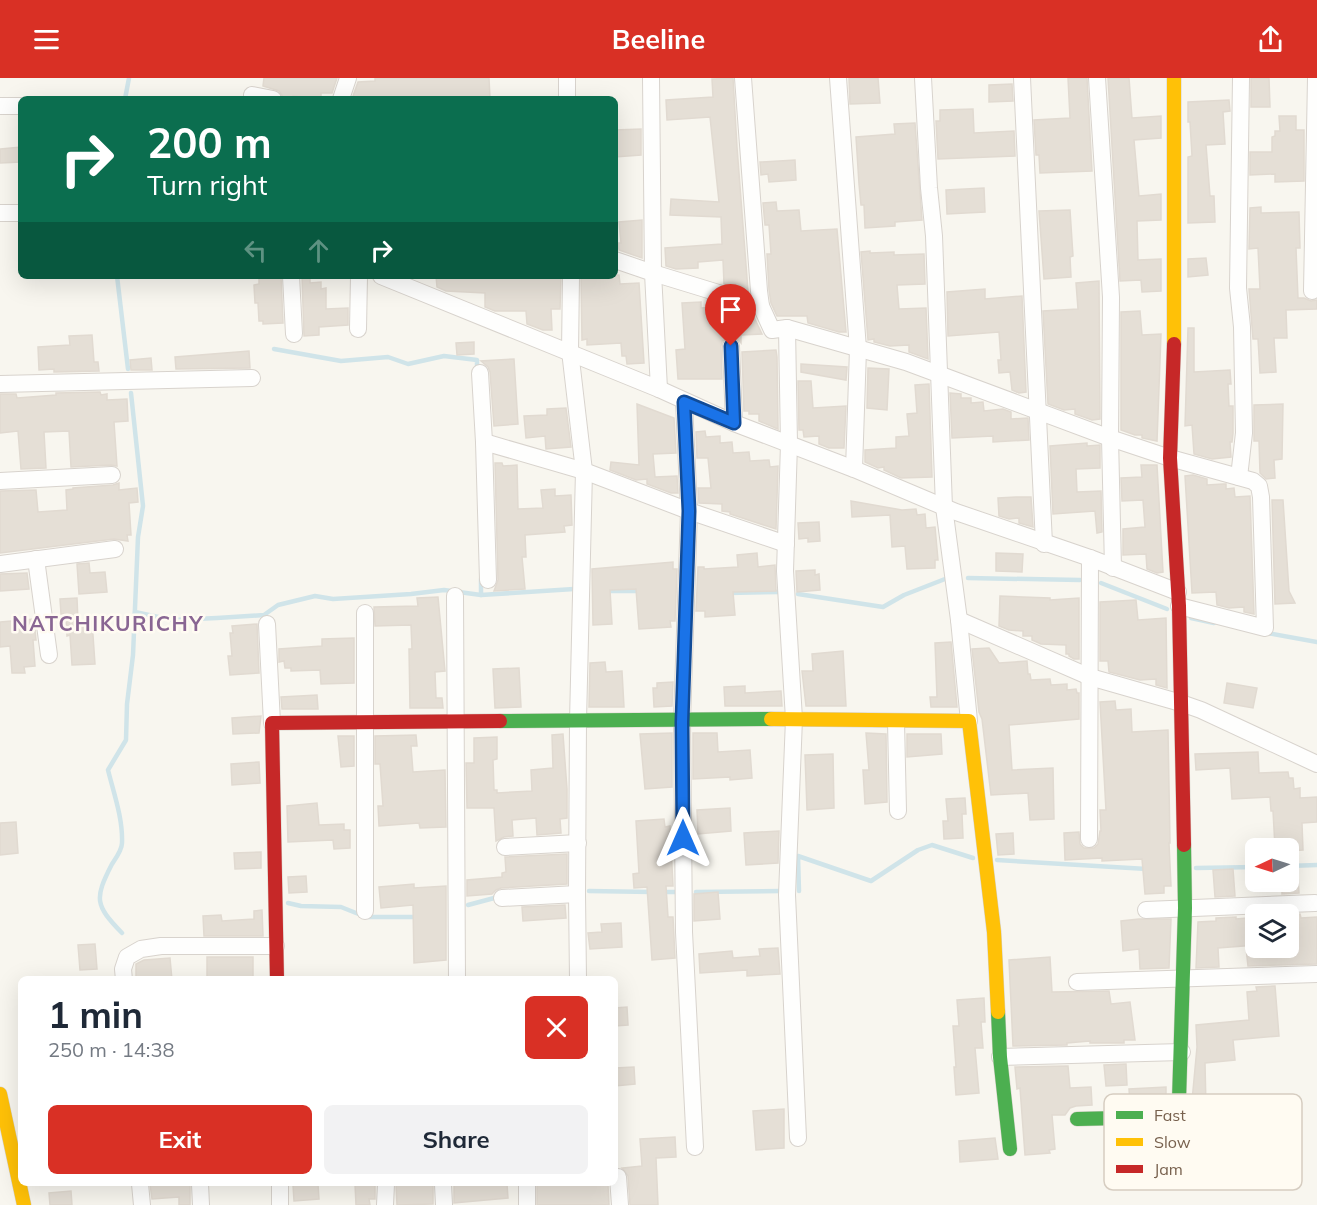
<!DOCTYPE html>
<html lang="en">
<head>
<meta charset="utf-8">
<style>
	:root { --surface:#fff; --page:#f2f2f3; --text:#1f2937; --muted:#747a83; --accent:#d93025 }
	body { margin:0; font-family:Mulish,sans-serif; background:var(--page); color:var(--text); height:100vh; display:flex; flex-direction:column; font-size:22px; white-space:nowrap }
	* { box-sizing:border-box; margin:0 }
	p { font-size:20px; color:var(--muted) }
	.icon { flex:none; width:33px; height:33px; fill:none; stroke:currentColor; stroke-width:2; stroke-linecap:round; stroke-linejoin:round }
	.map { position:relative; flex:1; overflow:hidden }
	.sheet { position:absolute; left:18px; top:898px; width:600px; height:210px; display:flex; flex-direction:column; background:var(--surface); border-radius:9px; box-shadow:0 6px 24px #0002 }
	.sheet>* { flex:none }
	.guide { position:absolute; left:18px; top:18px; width:600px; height:183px; border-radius:9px; box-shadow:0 6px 24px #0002; background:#0b6e4f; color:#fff; overflow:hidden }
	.needle { width:39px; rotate:266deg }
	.tools { position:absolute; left:1245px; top:760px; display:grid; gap:12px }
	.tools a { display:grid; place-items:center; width:54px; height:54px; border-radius:9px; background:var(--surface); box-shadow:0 6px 24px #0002; font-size:30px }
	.pin { position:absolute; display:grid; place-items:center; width:51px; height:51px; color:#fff; margin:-62px -26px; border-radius:50% 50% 50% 0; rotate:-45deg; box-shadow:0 0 6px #0007 }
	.pin .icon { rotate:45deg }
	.me { position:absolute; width:66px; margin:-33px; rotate:0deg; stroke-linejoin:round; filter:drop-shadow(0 0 4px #0008) }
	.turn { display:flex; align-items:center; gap:21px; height:126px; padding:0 30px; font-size:27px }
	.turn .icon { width:78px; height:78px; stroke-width:2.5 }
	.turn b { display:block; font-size:42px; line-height:51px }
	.lanes { display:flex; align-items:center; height:57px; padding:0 30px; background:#0003; justify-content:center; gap:30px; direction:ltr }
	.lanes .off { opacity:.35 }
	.round { display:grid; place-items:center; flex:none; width:63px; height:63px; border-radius:9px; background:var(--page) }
	.summary { display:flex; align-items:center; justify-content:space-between; height:102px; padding:0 30px }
	h1 { font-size:36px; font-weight:700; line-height:45px }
	.cta { display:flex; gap:12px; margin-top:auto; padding:12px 30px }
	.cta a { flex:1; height:69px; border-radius:9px; background:var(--accent); color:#fff; font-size:24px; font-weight:700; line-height:69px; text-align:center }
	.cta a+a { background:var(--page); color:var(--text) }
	header { display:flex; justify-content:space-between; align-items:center; height:78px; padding:0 30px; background:var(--accent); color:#fff; font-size:27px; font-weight:700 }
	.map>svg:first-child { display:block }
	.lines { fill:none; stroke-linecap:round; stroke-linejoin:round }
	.stream { stroke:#d0e4e9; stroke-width:4.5 }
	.building { fill:#e5dfd6; stroke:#e1dad1; stroke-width:1.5 }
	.street-casing { stroke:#d8d3cd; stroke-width:18 }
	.fast-casing { stroke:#d6d2ca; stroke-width:15 }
	.slow-casing { stroke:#d6d2ca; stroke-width:15 }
	.jam-casing { stroke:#d6d2ca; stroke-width:15 }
	.street { stroke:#fefefd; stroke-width:16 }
	.fast { stroke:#4caf50; stroke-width:14 }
	.slow { stroke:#ffc107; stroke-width:14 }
	.jam { stroke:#c62828; stroke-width:14 }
	.route-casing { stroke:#114b97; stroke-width:15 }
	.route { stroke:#1a73e8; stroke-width:10 }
	.labels { text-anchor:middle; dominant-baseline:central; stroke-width:5; stroke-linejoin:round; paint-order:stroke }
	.district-label { font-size:21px; font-weight:bold; letter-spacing:1.5px; fill:#896693; stroke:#fffbf2 }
	.key { fill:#fffbf2; stroke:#d6cdc1; stroke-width:1.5 }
	.key-label { font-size:16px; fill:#78614e }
</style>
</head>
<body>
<header><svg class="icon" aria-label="menu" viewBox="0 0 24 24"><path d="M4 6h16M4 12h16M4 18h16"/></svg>Beeline<svg class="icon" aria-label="share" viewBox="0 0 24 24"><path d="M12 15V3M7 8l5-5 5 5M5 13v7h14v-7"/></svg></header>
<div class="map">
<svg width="1317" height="1127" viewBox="0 0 1317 1127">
	<rect width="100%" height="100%" fill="#f8f6ef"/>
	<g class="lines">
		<g class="stream">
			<path d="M125,21L129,0"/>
			<path d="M117,198L128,291"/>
			<path d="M274,271L341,283L388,279L408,286L444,278L477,282V292"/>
			<path d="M968,500L1080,502"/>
			<path d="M481,501V517L574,511"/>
			<path d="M1101,505L1167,531"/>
			<path d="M605,513H642"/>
			<path d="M728,515L779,514"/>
			<path d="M798,516L883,529L904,517L945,501"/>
			<path d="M135,534L172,542L217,540L264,537L278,527L315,518L333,521L411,516L444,512L481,517"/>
			<path d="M1191,540L1214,545"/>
			<path d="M1267,555L1317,564"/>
			<path d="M997,782L1147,791"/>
			<path d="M1288,788L1317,787"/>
			<path d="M1196,790L1256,789"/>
			<path d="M589,813L652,814"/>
			<path d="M799,813L798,778L871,803L918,772L932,767L973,780"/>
			<path d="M661,814H675"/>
			<path d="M696,814L781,813"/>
			<path d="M288,825L301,828L341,829L366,839H418"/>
			<path d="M468,827L498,819"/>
			<path d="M122,855C95,827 94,821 112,786C116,780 122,772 122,765C123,741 114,716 108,692L126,662L127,626L133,577L138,459L143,428L131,315"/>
		</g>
	</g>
	<g class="building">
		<path d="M264,0H337L332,15H321V20L293,18L292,20L283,19L279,13L263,8Z"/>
		<path d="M375,0H489L490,21H352L358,4L375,3Z"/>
		<path d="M733,0L737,69L748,213L724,206L723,182L698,184V190L676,191L666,188L665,170L722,166L721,139L670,137L671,121L719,124L710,39L667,42L666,22L713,19L712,1Z"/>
		<path d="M849,0H878L880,25L850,26Z"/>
		<path d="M1068,0H1087L1092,93L1040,95L1039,77H1036L1034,42L1070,40Z"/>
		<path d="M1108,0H1129L1132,40L1161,38V60L1134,62L1139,118L1161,116V142L1137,143L1138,182L1161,181V213L1142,214L1141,202L1120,203Z"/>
		<path d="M1251,0H1269L1270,29H1251Z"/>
		<path d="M1012,6L1013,23L989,24V7Z"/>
		<path d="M1229,22L1230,33L1223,34L1225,66L1206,67L1210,118H1214L1215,144L1188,145V79L1192,78L1190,44H1188V24Z"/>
		<path d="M973,31L974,55L1014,53L1015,78L938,81L936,43H940V32Z"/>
		<path d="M1279,38H1296V52H1304V103L1275,104V96L1250,97V74H1272V59L1275,58V53H1280Z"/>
		<path d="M915,45L922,142L895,144V148L865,150L864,127H861L859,106L856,59L895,56L894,46Z"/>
		<path d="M641,51V77L615,79V52Z"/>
		<path d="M21,69V84L0,85V71Z"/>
		<path d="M795,82L796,102L769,104L768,96L761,97L760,84Z"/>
		<path d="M984,110L985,134L947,136L946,112Z"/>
		<path d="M776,124L777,133L799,132L801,153L837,151L846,254H839L808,245L807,238H777L771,225L769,212L767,176H771L769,147H765L763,125Z"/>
		<path d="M1261,129V135L1299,134L1300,170H1296L1298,220H1304L1311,223L1317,222V231L1286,232L1287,260H1274L1276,294L1260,295L1258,261H1253L1249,211H1260L1258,170L1249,171L1250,130Z"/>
		<path d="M1070,132L1073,178L1070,179L1071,199L1044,201L1039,133Z"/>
		<path d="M642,142V180L619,172L618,165H621L619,144Z"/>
		<path d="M870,173V175L894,174V177L924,176L925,206L897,207L899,231L926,230L928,281L909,274V267L890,268L874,264V261L868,262L861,174Z"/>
		<path d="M1206,180L1208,197L1188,199V181Z"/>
		<path d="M619,197L620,206L639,205L644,285L627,286L626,278H622L621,265L587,267V261L582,262L581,198Z"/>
		<path d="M259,198H281L283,245L263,246V243H259L258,225H255L254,207L259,206Z"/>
		<path d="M302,198H310V205L321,204V211L326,210V231L348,230V247L319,249V257L304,258Z"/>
		<path d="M436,198H561L560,231H551L552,252H543L527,246L526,233H495L485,229V215L446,213L437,209Z"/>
		<path d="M1099,203L1100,341L1092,342L1075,336V331L1064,332L1048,326L1043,233L1078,231L1076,205Z"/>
		<path d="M985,211V221L1022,218L1026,314L1019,315L1012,312L1010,294L999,295L998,282H1001L999,254L948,258L947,214Z"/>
		<path d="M701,224V230L726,228L753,237L762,256L741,257V265L736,259L731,258L722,263L721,268L722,301H678L676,272L685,271L682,225Z"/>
		<path d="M1140,233L1142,257L1161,256L1157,363L1142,360V357H1135L1121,352V234Z"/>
		<path d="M1188,250H1194V294L1230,292L1231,306H1228L1229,328H1233V355L1232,364H1230L1231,379L1212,381L1194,376L1192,347L1185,348Z"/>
		<path d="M92,257L94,284H98L99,293L54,294V291L39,292L38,269L70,267L69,258Z"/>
		<path d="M474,264V276L457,277L456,265Z"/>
		<path d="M776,272L777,279L778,351L759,343V336H749V333H744L742,274Z"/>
		<path d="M249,273L250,290L176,291L175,279Z"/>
		<path d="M151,280L152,292H131L130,282Z"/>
		<path d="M514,281L518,346L494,348L490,294L488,289L481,283Z"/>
		<path d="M801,286L847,289L846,302L801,294Z"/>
		<path d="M868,290L889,291L887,332L867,330Z"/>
		<path d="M798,303H811L813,330L846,328L844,370H829L819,366V358L804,359L803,352H799Z"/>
		<path d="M929,306L932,399L901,400L884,392V389L878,390L865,384V372L896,370V359L909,358L907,336L917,335L915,307Z"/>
		<path d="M100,314L101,317L107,316V322L127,321L128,343L114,344L117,388L111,387L71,389L69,353L44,354L46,390L21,391L18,353L0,355V316H16L17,320L56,317V315Z"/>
		<path d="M950,315L961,316V320H971V325L983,324L984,333L1003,331L1011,334V341L1028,340L1029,362L993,364V358L952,360Z"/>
		<path d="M637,326L674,340L676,375L653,376L655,399L677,398L678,415H671L647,406V401L636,402L610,392L611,384L639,387Z"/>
		<path d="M1283,326L1282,381L1274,382L1275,400L1266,401L1260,395L1259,363H1254V327Z"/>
		<path d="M566,330L571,369L546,371L545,358L526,360L524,338L547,337V331Z"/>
		<path d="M705,353L706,359L720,358V365L732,364L733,375L749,374L750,383L769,382L770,389L778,388L776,451L730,436V434L722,433V426L699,425L698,410H711L708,380H697L696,354Z"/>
		<path d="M1087,365V368L1100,367V390L1076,391L1077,414L1101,413L1102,454L1097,455L1095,433L1053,436L1050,368Z"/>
		<path d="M495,385H502L503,388L517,387L518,431L543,430L541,412L555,411V418L571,417L572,447L564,448L565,454L525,457L526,479H522L525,511L494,513L498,502Z"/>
		<path d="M1141,387H1157L1163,494L1157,495L1147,491L1146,476L1123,477V451L1145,449L1143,422L1122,423L1121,400L1142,399Z"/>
		<path d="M1193,397L1207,401V407L1223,406H1226V411L1234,410L1235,419L1250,418L1254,536L1244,534V529L1229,530L1217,527L1216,514L1192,515L1185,398Z"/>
		<path d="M119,405V412L137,410L138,424L129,425L131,457H127L128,463L114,461L0,475V413L36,412L38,434L67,432L66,412L73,411V410L113,407Z"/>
		<path d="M1016,419H1031L1033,449L1019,445V440L1009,441L999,438L998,420Z"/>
		<path d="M1272,422H1283L1289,513L1295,525L1275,526Z"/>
		<path d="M851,423L902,432L916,431L917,437L925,436L926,450L935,449L938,482H935V490L907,491L905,468L892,469L890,437L852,439Z"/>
		<path d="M819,444L820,463L808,464V460L799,461L798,445Z"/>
		<path d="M757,475L758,489L775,487L776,513L733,514L735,537L705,539V533H696L698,489H704V491L738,489L737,477Z"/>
		<path d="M996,475L1023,476L1022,494L996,493Z"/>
		<path d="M673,484V491H677L675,543H670L671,549L639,551L636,511L610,512L612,546L593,547L592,491Z"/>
		<path d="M89,485L90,495L105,494L107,514L79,516L77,486Z"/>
		<path d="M815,492V497L819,496L820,512L797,514L796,493Z"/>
		<path d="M27,495L29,511L0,513V496Z"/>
		<path d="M1000,518L1050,520V522L1079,520V581H1074L1069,578V576H1066V567L1041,566L1032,562V558H1023V553L1009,552L999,548Z"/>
		<path d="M438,519L445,593L435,594L436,620H442L443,630H410L409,571H412L411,547L375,548L374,529L418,528L417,520Z"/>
		<path d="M77,520L78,544L92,543L95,586L72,587L70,557L67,558L66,536H61L60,521Z"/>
		<path d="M1136,522L1138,542L1166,540L1167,610L1156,607V601L1140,602L1109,594L1108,583H1100V524Z"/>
		<path d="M34,541L36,562H33L35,588L24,589L25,595H12L10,568L0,569V544Z"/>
		<path d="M257,546L259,595L230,597L228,578H232L230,555H233L232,548Z"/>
		<path d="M354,560V605L321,606L320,592L291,593V590H285L284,583L279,584V571L322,568V561Z"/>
		<path d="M951,564L957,629H931L930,619H937L935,565Z"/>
		<path d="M989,570L999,585L1027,583L1028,596H1030L1031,602L1050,601L1051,607L1067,606V612L1076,611L1077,615H1079V641L1009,647L1012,692L1053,690L1054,741L1030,742L1028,715L991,717L982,641L979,634L972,571Z"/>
		<path d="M843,573L846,628H806L802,593H813L812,576Z"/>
		<path d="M605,584L606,594L622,593L624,629H589L590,585Z"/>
		<path d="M519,590L521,629L495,630L493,591Z"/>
		<path d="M673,604L672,628L654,629L653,610H657V605Z"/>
		<path d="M1227,605L1257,610L1253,630L1224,625Z"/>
		<path d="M745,608V615L781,613L782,628H725L724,609Z"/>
		<path d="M317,617L318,631H282L281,619Z"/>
		<path d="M1115,623L1116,632L1131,631L1132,654L1168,652L1170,765H1169L1171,808H1164V815L1145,816L1142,781L1102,783V780L1065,782L1064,755L1079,754L1080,766L1084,770H1094L1098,766L1100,753H1101L1100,732H1106L1100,624Z"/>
		<path d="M261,638L259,655L233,656L232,640Z"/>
		<path d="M672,655V709L645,711L640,656Z"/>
		<path d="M693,655H717L718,674L750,672L752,700L730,702V699L693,701Z"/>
		<path d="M866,655L886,656L887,724L865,726L863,692H869Z"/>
		<path d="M563,656L567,711V740L560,741L561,755L537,757L536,740L512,742L513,758L504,759L496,763L494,730H467L466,685H474V660L497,659V681L493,682L494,712H497V715L532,713L531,692L553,690L552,657Z"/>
		<path d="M907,656H941L942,676L907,679Z"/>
		<path d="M416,657L417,668H411L413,694L445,692L446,749L420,750L419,745L379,748L378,728H383L380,686H375V658Z"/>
		<path d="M338,658H354V688L341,689Z"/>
		<path d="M1258,674L1259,695L1288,694L1289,700H1293L1294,711L1300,710V720L1317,719V744L1302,745L1303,772L1288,773V771H1285L1284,768L1275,769L1273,733H1271L1270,719L1232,721L1230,690L1196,692L1195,676Z"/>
		<path d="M833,676L834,730L807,732L805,677Z"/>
		<path d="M259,684L260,705L232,707L231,686Z"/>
		<path d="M965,720L966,736H962L963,760L944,761L943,743H948L946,721Z"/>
		<path d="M317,725L319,747L344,746V752H350V770L334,771L333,762L288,764L287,728Z"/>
		<path d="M730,730L731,753L698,756L697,732Z"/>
		<path d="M664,741L665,749L670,748L673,808H666L668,839H673L675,880L652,882L647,809L634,810L633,796L639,795L636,743Z"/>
		<path d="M16,744L18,775L0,777V745Z"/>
		<path d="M779,753L778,785L746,787L744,755Z"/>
		<path d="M1013,755L1014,776L998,777L996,756Z"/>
		<path d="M261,774V790L235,791L234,775Z"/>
		<path d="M567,776V806L501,810L496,812L492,816L467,818V802L502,799V795L506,794L505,779Z"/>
		<path d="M1233,791L1235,818L1215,819L1213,792Z"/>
		<path d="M1288,795H1298L1299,815L1282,816V804H1288Z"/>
		<path d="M306,798L307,814L289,815L288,799Z"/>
		<path d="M414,806V810L446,808V882L414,885L413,827L381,830L379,809Z"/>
		<path d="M718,814L720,841L694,843V816Z"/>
		<path d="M565,827L566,840L523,843L522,829Z"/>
		<path d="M262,832L263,858H204L203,838L221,837L222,843L254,841V833Z"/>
		<path d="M1300,836L1301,840L1317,839V886L1248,888L1246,870H1288V837Z"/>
		<path d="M1236,839V841L1247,840V845L1256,844V867L1218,870L1219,889L1196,890L1198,844L1216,843V840Z"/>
		<path d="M1139,841H1171L1169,890L1140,891L1139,871L1123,873L1121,843Z"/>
		<path d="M621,845L622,869L590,871L588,855L602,854L601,846Z"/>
		<path d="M95,866L97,891L80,892L78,867Z"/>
		<path d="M778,870L780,896L747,898V892L700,895L699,876L732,873L733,880L760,878L759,871Z"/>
		<rect x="207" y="879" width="46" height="23"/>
		<path d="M1050,879L1052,914L1109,913L1111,926L1130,924L1135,962H1124V965H1090V963L1067,965V967L1013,968L1009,882Z"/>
		<path d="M170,880L172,902H136V886L144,882Z"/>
		<path d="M1275,908L1279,958L1233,962L1235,982L1205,985L1206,1029H1208L1211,1059H1214L1215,1074L1194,1076L1189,1031L1192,1023L1197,969L1196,947L1249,942L1247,914L1257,913L1256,909Z"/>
		<path d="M984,920L985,944H981L983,970H975L979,1015L956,1017L954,989H956L953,948H959L957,922Z"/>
		<path d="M627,929L628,947L615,948V930Z"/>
		<path d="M1126,986L1127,1007L1106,1008L1104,987Z"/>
		<path d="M1068,988L1070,1010L1091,1009L1092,1027L1076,1028L1070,1030L1065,1037H1052L1055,1071L1049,1072L1050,1075L1025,1077L1020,1010L1017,1011L1015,989Z"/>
		<path d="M634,989L635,1006L615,1008V990Z"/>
		<path d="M1166,1009V1018L1161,1025L1130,1026L1129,1011Z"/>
		<path d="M784,1031V1070L756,1072L753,1033Z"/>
		<path d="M675,1059L676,1079L656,1080L658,1127H630L628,1098L622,1090L642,1088L640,1061Z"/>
		<path d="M995,1060L998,1081L960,1084L959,1063Z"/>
		<path d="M150,1106H190V1127H179V1119L152,1121Z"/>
		<path d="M318,1106L319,1121L294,1123L293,1107Z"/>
		<path d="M355,1106H375V1121H369L370,1127H356Z"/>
		<path d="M414,1106H433V1126L397,1127L396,1107Z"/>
		<path d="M507,1106L508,1120L454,1125V1107Z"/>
		<path d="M537,1106H608L609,1127H537Z"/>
		<path d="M71,1113L72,1127H50L49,1115Z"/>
	</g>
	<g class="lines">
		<defs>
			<g id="street">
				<path d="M651,0L653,195L761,228"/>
				<path d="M743,0L759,213L761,228L772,252L787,250L906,284L1110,360L1170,380L1253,403L1259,408L1261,419L1265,550L1179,528"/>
				<path d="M838,0L858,271L854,391"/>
				<path d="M923,0L929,110L934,158L944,429L959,542L969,643"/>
				<path d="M1022,0L1044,466"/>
				<path d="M1097,0L1111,219L1110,360L1113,490"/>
				<path d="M252,17L273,21"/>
				<path d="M341,21L348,0"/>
				<path d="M567,21V0"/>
				<path d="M0,28H21"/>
				<path d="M0,135H21"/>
				<path d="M291,198L294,256"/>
				<path d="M381,198L659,311L653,195L615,182"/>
				<path d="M571,198L570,273L584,393L578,643L577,816L578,902"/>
				<path d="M1312,213L1316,0"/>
				<path d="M787,250L789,366L785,493L794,641L787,817L798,1060"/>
				<path d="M358,251L359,198"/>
				<path d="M731,268L734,345"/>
				<path d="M480,295L484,364"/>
				<path d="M0,306L252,300"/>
				<path d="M659,311L734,345L854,391L956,434L1090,480L1178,514"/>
				<path d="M684,324L689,433L682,643L684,854L695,1069"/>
				<path d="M1239,399L1244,355L1242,249L1238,210L1241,0"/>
				<path d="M0,403L112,397"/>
				<path d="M36,481L49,577"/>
				<path d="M0,486L115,471"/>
				<path d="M488,502L484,364L584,393L689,433L786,466"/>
				<path d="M455,518L457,902"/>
				<path d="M959,542L1090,599L1181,625L1201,632L1317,686"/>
				<path d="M267,546L272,645"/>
				<path d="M896,644L898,733"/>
				<path d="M1089,761L1090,480"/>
				<path d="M505,769L578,765"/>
				<path d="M502,820L577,816"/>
				<path d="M1146,832L1315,825"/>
				<path d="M365,833V535"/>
				<path d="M124,902L123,891L127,879L141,871L161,868H276"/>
				<path d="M1077,904L1317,896"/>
				<path d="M1000,979L1182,974"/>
				<path d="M618,1099L620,1127"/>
				<path d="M140,1106L142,1127"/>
				<path d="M200,1106L201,1127"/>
				<path d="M280,1106V1127"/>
				<path d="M443,1106L444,1127"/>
				<path d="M527,1106V1127"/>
				<path d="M385,1127L386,1106"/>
			</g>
			<g id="fast">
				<path d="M500,643L771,641"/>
				<path d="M998,934L1000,979L1010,1071"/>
				<path d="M1077,1041L1161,1039L1170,1036L1179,1022L1185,830L1184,767"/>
			</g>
			<g id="slow">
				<path d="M1174,0V266"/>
				<path d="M771,641L969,643L994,854L998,934"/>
				<path d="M0,1016L24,1127"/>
			</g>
			<g id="jam">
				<path d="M1174,266L1170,380L1179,528L1184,767"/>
				<path d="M277,902L272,645L500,643"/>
			</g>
		</defs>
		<use href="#street" class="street-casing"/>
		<use href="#fast" class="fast-casing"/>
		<use href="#slow" class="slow-casing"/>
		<use href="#jam" class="jam-casing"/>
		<use href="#street" class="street"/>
		<use href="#fast" class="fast"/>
		<use href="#slow" class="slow"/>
		<use href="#jam" class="jam"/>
	</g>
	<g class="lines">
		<defs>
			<path id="route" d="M683,760L682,644L689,433L684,324L734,345L731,268"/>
		</defs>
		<use href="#route" class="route-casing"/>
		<use href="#route" class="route"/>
	</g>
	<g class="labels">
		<g class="district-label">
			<text x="108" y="545">NATCHIKURICHY</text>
		</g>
	</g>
	<rect x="1104" y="1016" width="198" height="96" rx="9" class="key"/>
	<rect x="1116" y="1033" width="27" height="8" fill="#4caf50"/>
	<rect x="1116" y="1060" width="27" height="8" fill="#ffc107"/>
	<rect x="1116" y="1087" width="27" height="8" fill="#c62828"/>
	<g class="key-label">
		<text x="1154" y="1043">Fast</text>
		<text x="1154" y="1070">Slow</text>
		<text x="1154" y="1097">Jam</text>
	</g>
</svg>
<div class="tools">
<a><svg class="needle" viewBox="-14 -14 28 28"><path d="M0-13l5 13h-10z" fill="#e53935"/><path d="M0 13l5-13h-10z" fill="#747a83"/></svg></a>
<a><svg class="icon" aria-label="layers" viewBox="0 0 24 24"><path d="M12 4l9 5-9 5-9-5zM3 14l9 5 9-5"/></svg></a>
</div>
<div class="pin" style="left:731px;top:268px;background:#d93025"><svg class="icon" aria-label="arrive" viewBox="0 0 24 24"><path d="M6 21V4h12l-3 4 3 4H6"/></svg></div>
<svg class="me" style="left:683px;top:760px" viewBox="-20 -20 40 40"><path d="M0-17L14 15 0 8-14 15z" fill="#1a73e8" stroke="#fff" stroke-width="4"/></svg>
<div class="guide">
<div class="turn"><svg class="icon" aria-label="right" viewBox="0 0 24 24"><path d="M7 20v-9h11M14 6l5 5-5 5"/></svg><div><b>200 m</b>Turn right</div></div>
<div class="lanes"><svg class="icon off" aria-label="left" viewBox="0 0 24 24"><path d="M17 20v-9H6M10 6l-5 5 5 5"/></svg><svg class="icon off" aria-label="ahead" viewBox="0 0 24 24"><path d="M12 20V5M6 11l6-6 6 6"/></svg><svg class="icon" aria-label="right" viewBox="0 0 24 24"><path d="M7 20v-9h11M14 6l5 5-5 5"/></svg></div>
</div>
<section class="sheet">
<div class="summary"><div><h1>1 min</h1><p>250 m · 14:38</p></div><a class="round" style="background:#d93025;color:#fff"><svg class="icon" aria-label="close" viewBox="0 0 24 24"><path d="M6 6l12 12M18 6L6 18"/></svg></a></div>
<div class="cta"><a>Exit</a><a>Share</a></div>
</section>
</div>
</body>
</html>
